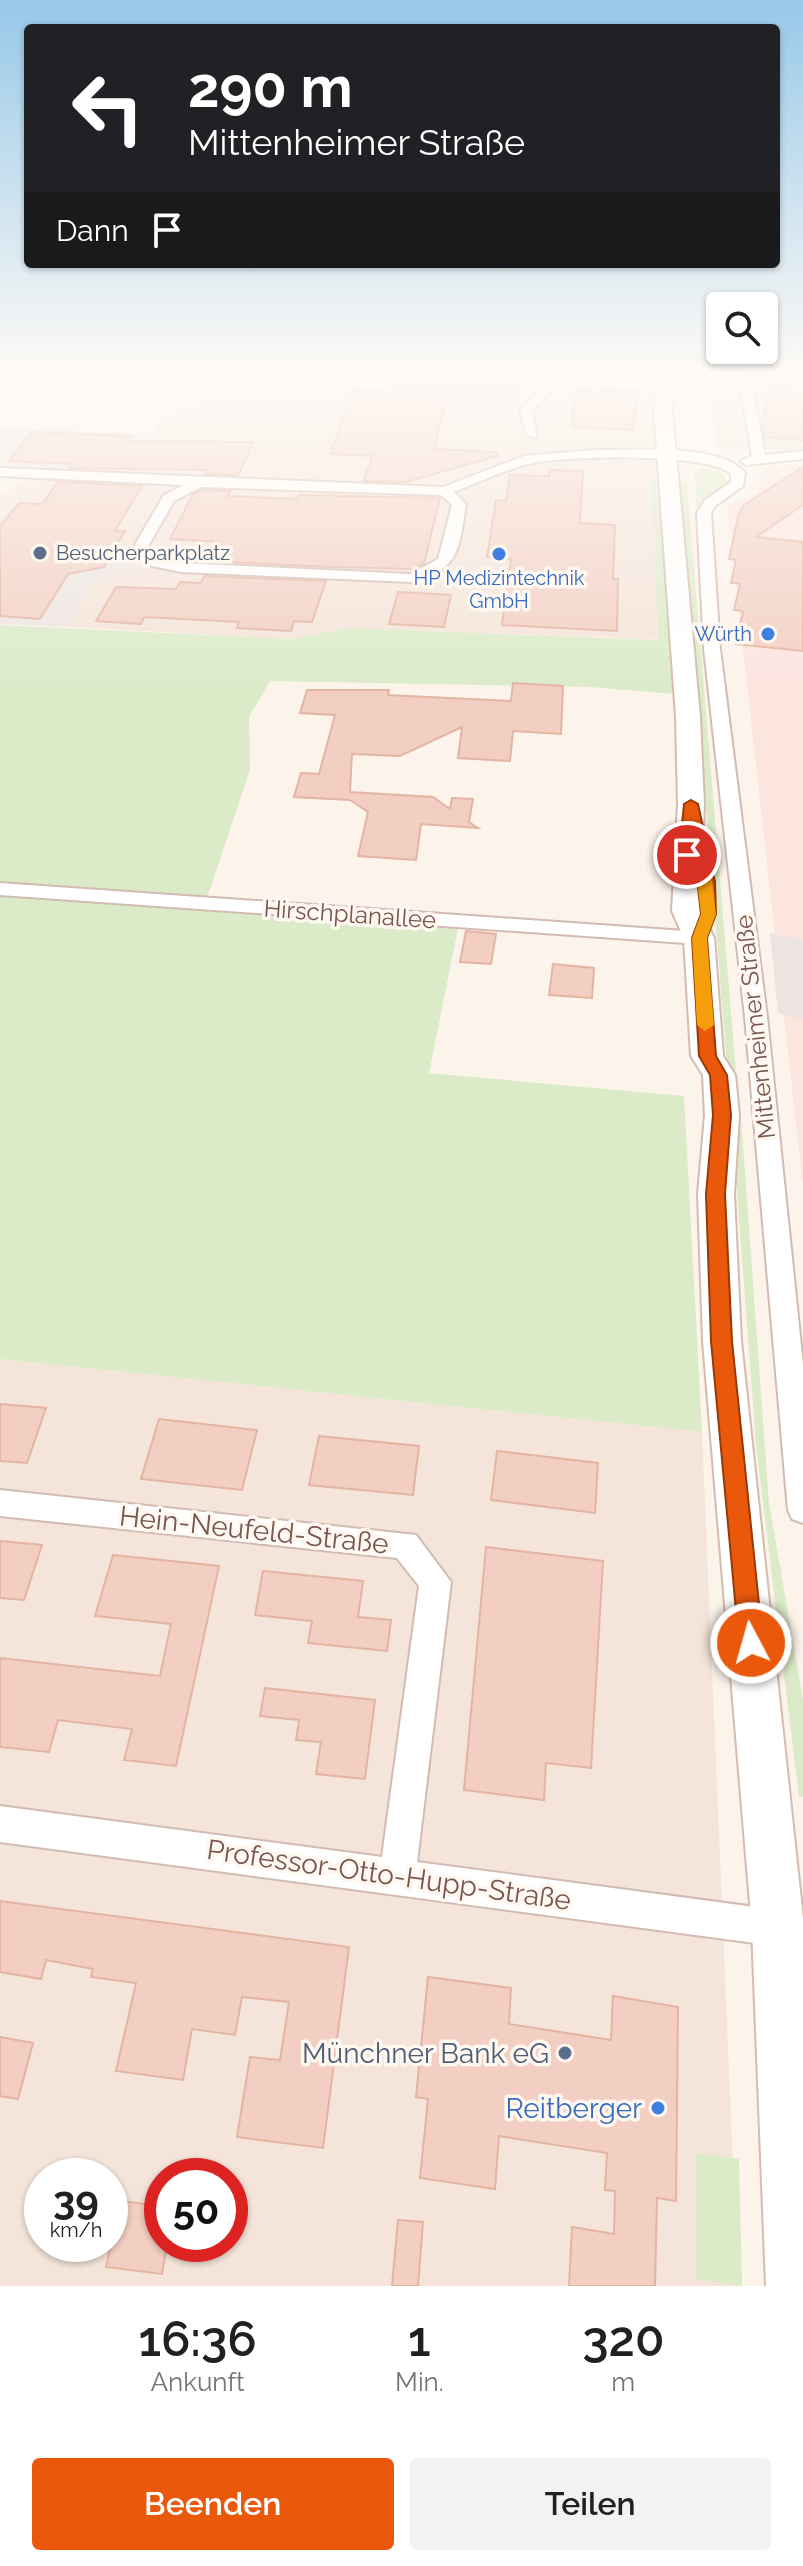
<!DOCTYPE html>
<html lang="de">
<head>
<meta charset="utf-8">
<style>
	:root { --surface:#fff; --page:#f2f2f2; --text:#202124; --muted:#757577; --accent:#ea580c }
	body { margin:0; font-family:Raleway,sans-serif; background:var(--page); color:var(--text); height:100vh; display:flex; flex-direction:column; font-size:30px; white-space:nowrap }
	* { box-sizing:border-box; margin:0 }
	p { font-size:26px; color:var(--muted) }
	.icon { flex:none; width:44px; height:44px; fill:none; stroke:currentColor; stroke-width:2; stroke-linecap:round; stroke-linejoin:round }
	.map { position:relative; height:2286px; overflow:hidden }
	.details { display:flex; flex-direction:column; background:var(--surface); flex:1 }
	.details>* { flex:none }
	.banner { position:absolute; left:24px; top:24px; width:756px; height:244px; border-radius:8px; box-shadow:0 2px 6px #0004; background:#202124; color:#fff; overflow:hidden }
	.tools { position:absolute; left:706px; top:292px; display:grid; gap:16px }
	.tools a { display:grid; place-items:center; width:72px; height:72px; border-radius:8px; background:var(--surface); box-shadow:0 2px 6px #0004; font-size:40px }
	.speed { position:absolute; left:24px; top:2158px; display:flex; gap:16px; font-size:40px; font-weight:700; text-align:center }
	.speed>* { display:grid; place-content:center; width:104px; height:104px; border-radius:50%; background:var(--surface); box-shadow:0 2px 6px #0004; line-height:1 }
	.speed small { font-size:20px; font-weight:400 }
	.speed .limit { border:12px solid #d22; background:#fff; color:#111 }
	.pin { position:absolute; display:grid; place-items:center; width:68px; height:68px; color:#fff; margin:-34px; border:4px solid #fff; border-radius:50%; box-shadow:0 2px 8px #0007 }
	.me { position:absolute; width:88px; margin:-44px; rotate:354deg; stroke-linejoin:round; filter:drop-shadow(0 0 6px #0008) }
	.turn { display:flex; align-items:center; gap:28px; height:168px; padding:0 32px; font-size:36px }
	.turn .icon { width:104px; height:104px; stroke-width:2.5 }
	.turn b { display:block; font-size:56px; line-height:68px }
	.then { display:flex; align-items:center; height:76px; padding:0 32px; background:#0003; gap:16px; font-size:30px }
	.eta { display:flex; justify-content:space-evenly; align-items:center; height:136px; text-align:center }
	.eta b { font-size:48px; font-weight:600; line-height:56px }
	.cta { display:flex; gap:16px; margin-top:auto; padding:16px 32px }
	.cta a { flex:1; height:92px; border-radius:8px; background:var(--accent); color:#fff; font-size:32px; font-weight:600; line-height:92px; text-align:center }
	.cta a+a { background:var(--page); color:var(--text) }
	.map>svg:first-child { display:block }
	.residential { fill:#f4e4d9; fill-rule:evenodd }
	.commercial { fill:#fce4df }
	.industrial { fill:#ece4e0 }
	.green { fill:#dbebc8 }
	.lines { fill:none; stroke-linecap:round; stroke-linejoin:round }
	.stream { stroke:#a5d7d8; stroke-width:4 }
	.building { fill:#f2cfc2; stroke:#e4b4a3; stroke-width:2 }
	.minor-casing { stroke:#d2bcb2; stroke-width:4 }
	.secondary-casing { stroke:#d5bcaf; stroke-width:4 }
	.minor { fill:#fff; fill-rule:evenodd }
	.secondary { fill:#fff; fill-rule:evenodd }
	.route { fill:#ea580c; stroke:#983908; stroke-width:2 }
	.slow { fill:#f59e0b }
	.service-dot { fill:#5c6f8a; stroke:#fff8f1; stroke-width:3 }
	.shop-dot { fill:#3f7fe0; stroke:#fff8f1; stroke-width:3 }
	.labels { text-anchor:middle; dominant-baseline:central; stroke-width:7; stroke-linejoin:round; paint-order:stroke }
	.far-service-label { font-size:20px; fill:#4e5e75; stroke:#fff8f1; text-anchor:start }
	.far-shop-label { font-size:20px; fill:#366cbe; stroke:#fff8f1 }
	.street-label { font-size:24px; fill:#78574d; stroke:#fff8f1 }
	.near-street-label { font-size:28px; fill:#78574d; stroke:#fff8f1 }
	.near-service-label { font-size:28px; fill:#4e5e75; stroke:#fff8f1; text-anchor:end }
	.near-shop-label { font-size:28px; fill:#366cbe; stroke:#fff8f1; text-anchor:end }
</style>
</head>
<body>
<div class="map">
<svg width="803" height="2286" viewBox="0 0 803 2286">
	<rect width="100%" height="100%" fill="#fcf3eb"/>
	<g class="residential">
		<path d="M277,370H685L656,378L651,388L655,471L677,640L348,628L291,639L68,627L92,582L136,562L0,546V497L24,480L0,478V461L17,467L125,471L164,417Z"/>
		<path d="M714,374L803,380V452L718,448L710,380Z"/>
		<path d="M0,1359L702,1432L738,2286H0ZM42,2176H110V2244H42ZM162,2176H230V2244H162Z"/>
	</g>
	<path class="commercial" d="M803,463V1186L727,505L757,492L764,468Z"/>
	<g class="industrial">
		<path d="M0,427L150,433L125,471L17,467L0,461Z"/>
		<path d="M0,546L125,552L137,562L92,582L68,627L0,624Z"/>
		<path d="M770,933L803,940V1019L778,1013Z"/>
	</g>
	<g class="green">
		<path d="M707,468L722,472L728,481L701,501L696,510L695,470Z"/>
		<path d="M651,480H656L657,516L667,559L674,694L590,687L270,681L249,717L250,770L207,898L461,913L429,1073L684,1096L702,1432L0,1359V625L291,639L348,628L659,640Z"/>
		<path d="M680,481L687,483L737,1085L729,1090Z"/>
		<path d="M730,1098L740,1104L769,1503L803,1700V1797H799L756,1445Z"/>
		<path d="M696,2153L739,2159L742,2286L696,2279Z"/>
	</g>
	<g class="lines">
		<path class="stream" d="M686,371L803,377"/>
	</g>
	<g class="building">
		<path d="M399,370H518L514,374L533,376L531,377L501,372L493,375L496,383L522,387L510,399L499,402L465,398L446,402L434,449L496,452L497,456L406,482L363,481L372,456L330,454L354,389L398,391Z"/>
		<path d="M574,389L639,390L633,430L572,427Z"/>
		<path d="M770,389L803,392V440L765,437L762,424Z"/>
		<path d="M32,432L132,436L129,441L254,442L238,475L205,474L207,470L69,468L72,464L9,461Z"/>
		<path d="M803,467V505L756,537L803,542V651L736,644L743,611L734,610L740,584L731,583L736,560L729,559L739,513L744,505Z"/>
		<path d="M549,470L583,471L580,523L615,525L613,579H618L617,631L502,625L511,559L487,557L496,500L506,501L510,475L549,476Z"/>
		<path d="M58,482L142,486L115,531H125L104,567L68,574L40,619L0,616V526L19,503L42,504Z"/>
		<path d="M202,490L231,491L228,496L297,499L299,495L440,498L424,563L413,569L330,567L210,561L219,542L170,539L193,494Z"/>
		<path d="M204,576L326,581L312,622L294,621L291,631L237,628L239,622L144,617L141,624L96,621L116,587L176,589L180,582L201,583Z"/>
		<path d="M398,592L451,595L444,627L389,624Z"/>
		<path d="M513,683L563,686L561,734L513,731L510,761L458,758L462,727L400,756L352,754L350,792L433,797L450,809L452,798L473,799L469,822L478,828L421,824L416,860L358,856L368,812L350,800L294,797L301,773L319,774L335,715L300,713L307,690H389L388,695L511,701Z"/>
		<path d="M466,931L496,934L491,964L460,962Z"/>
		<path d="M553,964L594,968L592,998L549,995Z"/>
		<path d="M0,1404L46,1408L27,1463L0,1461Z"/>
		<path d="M159,1419L257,1430L242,1490L141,1479Z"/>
		<path d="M319,1436L419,1446L413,1495L309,1485Z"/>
		<path d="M497,1451L598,1463L595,1513L491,1500Z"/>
		<path d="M0,1541L42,1545L24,1600L0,1598Z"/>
		<path d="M486,1547L603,1561L591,1768L546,1763L544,1800L464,1790Z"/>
		<path d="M113,1555L219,1566L176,1766L124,1760L132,1729L58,1720L49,1752L0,1747V1658L160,1676L171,1624L95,1616Z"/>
		<path d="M263,1571L363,1581L358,1617L391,1620L387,1651L308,1643L312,1621L255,1615Z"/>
		<path d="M265,1688L375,1700L365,1779L316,1774L321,1742L296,1740L299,1720L260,1716Z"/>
		<path d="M0,1901L349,1947L323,2148L237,2137L250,2057L280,2060L289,2002L242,1997L235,2035L192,2029L183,2080L116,2071L136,1983L91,1977L93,1969L46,1960L41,1979L0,1972Z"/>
		<path d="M428,1977L511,1988L509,2024L611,2040L613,1996L678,2007L676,2201L657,2198L655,2286H569L572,2227L614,2234L615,2191L605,2190L607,2153L499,2136L495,2189L420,2178L428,2099L416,2097Z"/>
		<path d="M0,2037L33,2043L18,2099L0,2096Z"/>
		<path d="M120,2201L162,2206V2244H167L162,2274L106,2267Z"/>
		<path d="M398,2220L423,2222L418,2286H392Z"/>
	</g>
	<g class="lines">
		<defs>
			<g id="minor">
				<path d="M500,375L557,385L532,412L537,438L527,435L520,411L542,387L496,380L494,378Z"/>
				<path d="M760,376L803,378V386L761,383L752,386L765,455L803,451V459L746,465L740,461L752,456L740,384Z"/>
				<path d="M596,450C635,451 719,442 745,473L743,486L715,506L711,513L720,649L767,1017L803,1365V1523L792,1519L788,1510L745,1017L704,649L697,513L705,500L731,482V474C710,452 556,455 524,465C500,472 477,483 454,492L466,504C459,549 460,570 411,582L181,572L152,566L133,548L164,495L184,485L0,476V468L443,487L524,456ZM201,487L441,495L452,505L438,559L411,574L181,563L162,559L147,548L174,501Z"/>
				<path d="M0,883L699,932L709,938L699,944L0,895Z"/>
				<path d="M0,1490L416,1535L451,1582L417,1862L778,1910L791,1915L796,1928L791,1941L778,1946L0,1842V1806L382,1857L419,1586L397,1558L0,1516Z"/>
			</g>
			<path id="secondary" d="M659,370H675L672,410L700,717L704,804L700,911L714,938L723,1056L735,1075L739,1115L734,1194L741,1341L803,1919V2286H766L752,1928L703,1341L698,1194L705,1115L703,1075L691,1056L684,938L672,911L678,804L676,717L654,410Z"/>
		</defs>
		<use href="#minor" class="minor-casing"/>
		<use href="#secondary" class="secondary-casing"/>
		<use href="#minor" class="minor"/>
		<use href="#secondary" class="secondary"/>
	</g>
	<linearGradient id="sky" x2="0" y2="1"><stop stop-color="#97c8e8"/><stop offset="0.54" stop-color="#fefaf6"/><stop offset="1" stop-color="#fefaf6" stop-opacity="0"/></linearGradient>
	<rect width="803" height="690" fill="url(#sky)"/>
	<path class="route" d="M691,800L698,804L715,882L716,914L707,938L716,1056L727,1075L731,1115L725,1194L732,1341L763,1643L759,1651L751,1654L742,1651L739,1643L711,1341L706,1194L713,1115L710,1075L699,1056L692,938L701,914L694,854L687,859L679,855L684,804Z"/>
	<path class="slow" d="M700,844L708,848L716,914L707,938L714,1025L705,1031L697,1025L692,938L701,914L693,848Z"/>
	<g class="service-dot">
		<circle cx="40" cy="553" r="8"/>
		<circle cx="565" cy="2053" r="8"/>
	</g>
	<g class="shop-dot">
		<circle cx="499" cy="554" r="8"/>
		<circle cx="768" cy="634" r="8"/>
		<circle cx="658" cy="2108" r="8"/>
	</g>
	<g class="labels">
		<g class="far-service-label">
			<text x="56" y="553">Besucherparkplatz</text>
		</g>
		<g class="far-shop-label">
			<text x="499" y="578">HP Medizintechnik<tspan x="499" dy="23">GmbH</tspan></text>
			<text x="752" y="634" text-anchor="end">Würth</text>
		</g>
		<g class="street-label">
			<text transform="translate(350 914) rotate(4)">Hirschplanallee</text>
			<text transform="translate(755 1027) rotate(-96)">Mittenheimer Straße</text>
		</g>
		<g class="near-street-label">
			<text transform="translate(254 1530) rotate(6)">Hein-Neufeld-Straße</text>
			<text transform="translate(389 1875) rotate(8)">Professor-Otto-Hupp-Straße</text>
		</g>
		<g class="near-service-label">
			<text x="549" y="2053">Münchner Bank eG</text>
		</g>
		<g class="near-shop-label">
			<text x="642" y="2108">Reitberger</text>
		</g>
	</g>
</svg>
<div class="tools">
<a><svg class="icon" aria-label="search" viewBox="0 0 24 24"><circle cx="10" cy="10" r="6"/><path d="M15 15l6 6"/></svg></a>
</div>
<div class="speed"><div>39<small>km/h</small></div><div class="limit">50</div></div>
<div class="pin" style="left:687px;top:855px;background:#d93025"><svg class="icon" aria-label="arrive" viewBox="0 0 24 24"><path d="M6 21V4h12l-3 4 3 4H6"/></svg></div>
<svg class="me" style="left:751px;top:1643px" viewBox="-20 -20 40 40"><circle r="17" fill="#ea580c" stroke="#fff" stroke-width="3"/><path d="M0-11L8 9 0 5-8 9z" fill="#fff"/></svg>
<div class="banner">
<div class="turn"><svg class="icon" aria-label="left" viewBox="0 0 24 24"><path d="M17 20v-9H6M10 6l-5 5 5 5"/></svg><div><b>290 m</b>Mittenheimer Straße</div></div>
<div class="then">Dann<svg class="icon" aria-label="arrive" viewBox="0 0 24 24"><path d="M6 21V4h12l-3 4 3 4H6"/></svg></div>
</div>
</div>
<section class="details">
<div class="eta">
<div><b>16:36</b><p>Ankunft</p></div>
<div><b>1</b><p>Min.</p></div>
<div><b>320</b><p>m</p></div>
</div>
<div class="cta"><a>Beenden</a><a>Teilen</a></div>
</section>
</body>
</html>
